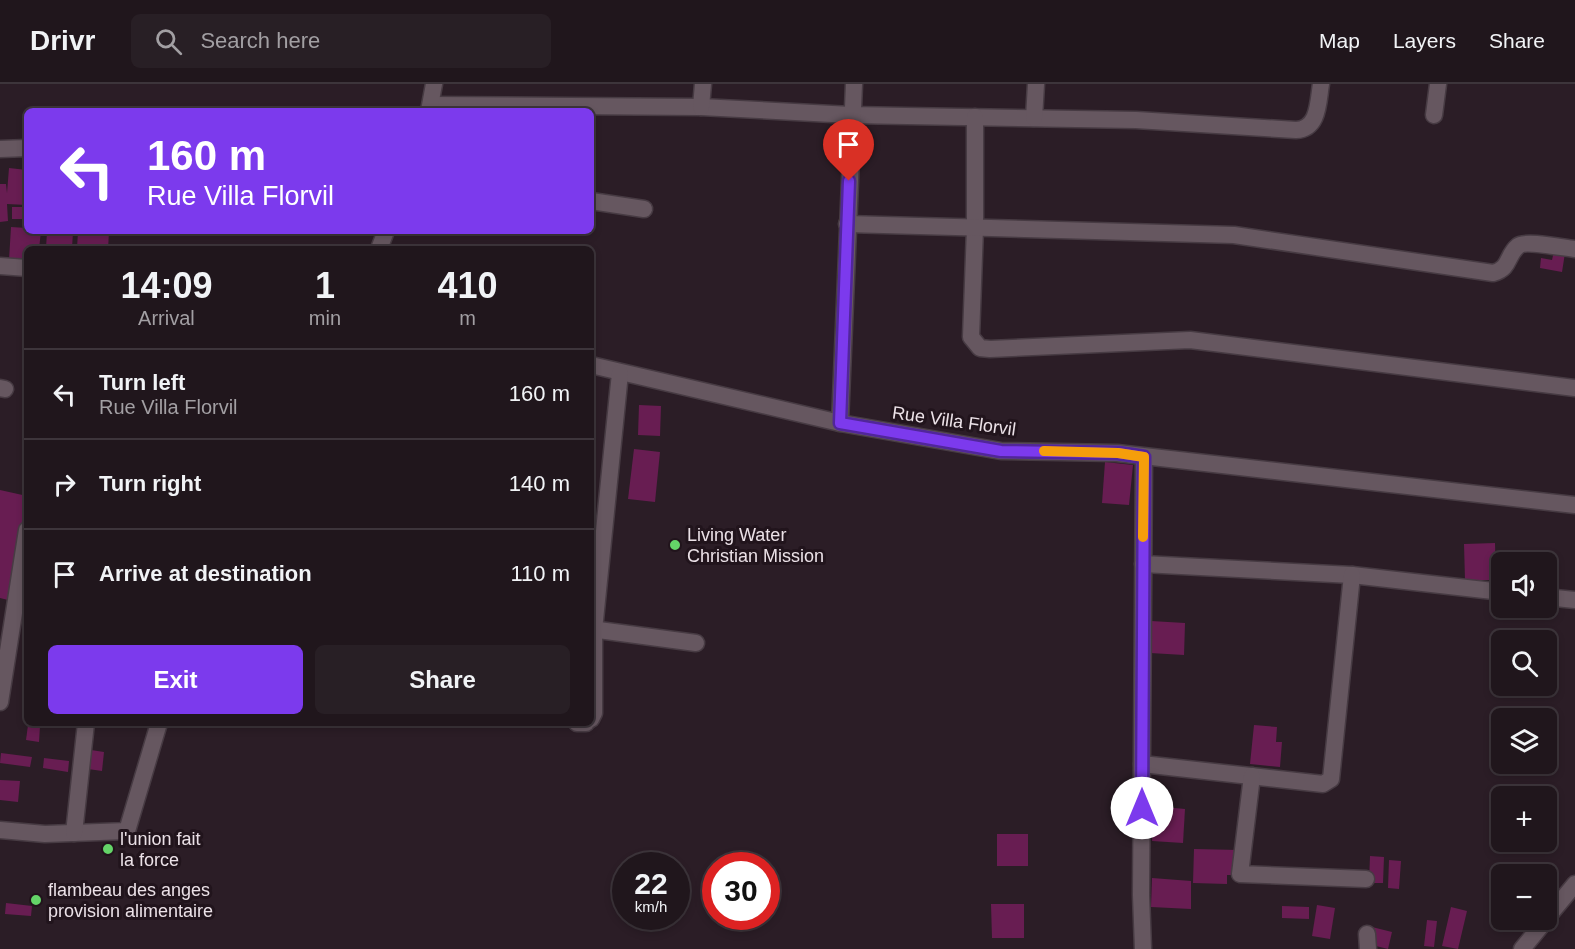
<!DOCTYPE html>
<html lang="en">
<head>
<meta charset="utf-8">
<style>
	:root { --surface:#20161c; --page:#281f25; --text:#f1f3f6; --muted:#a29fa3; --line:#3d353b; --accent:#7c3aed }
	body { margin:0; font-family:Arial,sans-serif; background:var(--page); color:var(--text); height:100vh; display:flex; flex-direction:column; font-size:22px; white-space:nowrap }
	* { box-sizing:border-box; margin:0 }
	p { font-size:20px; color:var(--muted) }
	.icon { flex:none; width:33px; height:33px; fill:none; stroke:currentColor; stroke-width:2; stroke-linecap:round; stroke-linejoin:round }
	.map { position:relative; flex:1; overflow:hidden }
	.details { position:absolute; left:24px; top:162px; width:570px; height:480px; display:flex; flex-direction:column; background:var(--surface); border-radius:9px; box-shadow:0 3px 9px #0003,0 0 0 2px var(--line) }
	.details>* { flex:none }
	.guide { position:absolute; left:24px; top:24px; width:570px; height:126px; border-radius:9px; box-shadow:0 3px 9px #0003,0 0 0 2px var(--line); background:#7c3aed; color:#fff; overflow:hidden }
	.fabs { position:absolute; left:1491px; top:468px; display:grid; gap:12px }
	.fabs a { display:grid; place-items:center; width:66px; height:66px; border-radius:9px; background:var(--surface); box-shadow:0 3px 9px #0003,0 0 0 2px var(--line); font-size:30px }
	.speed { position:absolute; left:612px; top:768px; display:flex; gap:12px; font-size:30px; font-weight:700; text-align:center }
	.speed>* { display:grid; place-content:center; width:78px; height:78px; border-radius:50%; background:var(--surface); box-shadow:0 3px 9px #0003,0 0 0 2px var(--line); line-height:1 }
	.speed small { font-size:15px; font-weight:400 }
	.speed .limit { border:9px solid #d22; background:#fff; color:#111 }
	.pin { position:absolute; display:grid; place-items:center; width:51px; height:51px; color:#fff; margin:-62px -26px; border-radius:50% 50% 50% 0; rotate:-45deg; box-shadow:0 0 6px #0007 }
	.pin .icon { rotate:45deg }
	.me { position:absolute; width:66px; margin:-33px; rotate:0deg; stroke-linejoin:round; filter:drop-shadow(0 0 4px #0008) }
	.turn { display:flex; align-items:center; gap:21px; height:126px; padding:0 24px; font-size:27px }
	.turn .icon { width:78px; height:78px; stroke-width:2.5 }
	.turn b { display:block; font-size:42px; line-height:51px }
	.eta { display:flex; justify-content:space-evenly; align-items:center; height:102px; text-align:center }
	.eta b { font-size:36px; font-weight:700; line-height:42px }
	.cta { display:flex; gap:12px; margin-top:auto; padding:12px 24px }
	.cta a { flex:1; height:69px; border-radius:9px; background:var(--accent); color:#fff; font-size:24px; font-weight:700; line-height:69px; text-align:center }
	.cta a+a { background:var(--page); color:var(--text) }
	ul { padding:0; list-style:none }
	li { display:flex; align-items:center; gap:18px; height:90px; padding:0 24px; border-top:2px solid var(--line) }
	li div { flex:1 }
	li b { display:block; font-size:22px }
	li em { font-style:normal }
	header { display:flex; align-items:center; gap:36px; box-sizing:border-box; height:84px; padding:0 30px; background:var(--surface); border-bottom:2px solid var(--line) }
	header strong { font-size:28px }
	nav { display:flex; gap:33px; margin-inline-start:auto; font-size:21px }
	.search { width:420px; height:54px; background:var(--page); display:flex; align-items:center; gap:15px; box-sizing:border-box; padding:0 21px; border-radius:9px; color:var(--muted); font-size:22px }
	.map>svg:first-child { display:block }
	.building { fill:#681d52 }
	.lines { fill:none; stroke-linecap:round; stroke-linejoin:round }
	.minor-casing { stroke:#473b43; stroke-width:19 }
	.minor { stroke:#665760; stroke-width:16 }
	.route-casing { stroke:#51269a; stroke-width:15 }
	.route { stroke:#7c3aed; stroke-width:10 }
	.slow { stroke:#f59e0b; stroke-width:10 }
	.poi-dot { fill:#64d468; stroke:#21141c; stroke-width:2 }
	.labels { text-anchor:middle; dominant-baseline:central; stroke-width:6; stroke-linejoin:round; paint-order:stroke }
	.street-label { font-size:18px; fill:#ebe1e7; stroke:#21141c }
	.poi-label { font-size:18px; fill:#ebe1e7; stroke:#21141c; text-anchor:start }
</style>
</head>
<body>
<header>
<strong>Drivr</strong>
<div class="search"><svg class="icon" aria-label="search" viewBox="0 0 24 24"><circle cx="10" cy="10" r="6"/><path d="M15 15l6 6"/></svg>Search here</div>
<nav><a>Map</a><a>Layers</a><a>Share</a></nav>
</header>
<div class="map">
<svg width="1575" height="865" viewBox="0 0 1575 865">
	<rect width="100%" height="100%" fill="#2b1d26"/>
	<g class="building">
		<path d="M9,84L27,86V121L7,120L8,137L0,138V100H6L7,109Z"/>
		<rect x="12" y="123" width="15" height="12"/>
		<path d="M11,143L27,144V147H41L39,165H27V177L9,176Z"/>
		<path d="M47,147H73L72,165H46Z"/>
		<path d="M78,147L109,148L108,165H77Z"/>
		<path d="M1554,167L1565,169L1562,188L1540,184L1541,174L1552,176Z"/>
		<path d="M639,321L661,322L660,352L638,351Z"/>
		<path d="M634,365L660,368L655,418L628,415Z"/>
		<path d="M1105,378L1133,381L1129,421L1102,419Z"/>
		<path d="M0,406L27,412V424L12,517L0,514Z"/>
		<path d="M1495,459L1496,496H1465L1464,460Z"/>
		<path d="M1151,537L1185,539L1184,571L1150,569Z"/>
		<path d="M28,641L40,642L39,658L26,656Z"/>
		<path d="M1254,641L1277,643L1276,658H1282L1280,683L1250,680Z"/>
		<path d="M91,666L104,668L102,687L88,685Z"/>
		<path d="M1,669L32,673L30,683L0,679Z"/>
		<path d="M44,674L69,677L68,688L43,684Z"/>
		<path d="M0,696L20,697L18,718L0,716Z"/>
		<path d="M1154,722L1185,725L1183,759L1152,757Z"/>
		<rect x="997" y="750" width="31" height="32"/>
		<path d="M1194,765L1239,766L1238,791H1227V800L1193,799Z"/>
		<path d="M1370,772L1384,773L1383,799H1369Z"/>
		<path d="M1389,776L1401,777L1399,805L1388,804Z"/>
		<path d="M1152,794L1191,797V825L1151,823Z"/>
		<path d="M6,819L32,822L31,832L5,830Z"/>
		<path d="M991,820H1024V854H992Z"/>
		<path d="M1317,821L1335,824L1330,855L1312,852Z"/>
		<path d="M1282,822L1309,823V835L1282,834Z"/>
		<path d="M1451,823L1467,827L1458,865L1442,862Z"/>
		<path d="M1427,836L1437,837L1434,863L1424,862Z"/>
		<path d="M1372,843L1392,848L1388,865L1368,860Z"/>
	</g>
	<g class="lines">
		<defs>
			<g id="minor">
				<path d="M431,21L701,23L851,31L1136,36L1296,46C1319,45 1318,18 1321,0"/>
				<path d="M701,23L703,0"/>
				<path d="M429,27L434,0"/>
				<path d="M1434,31L1438,0"/>
				<path d="M975,33V144L971,253L980,264L990,265L1190,256L1575,304"/>
				<path d="M1034,34L1036,0"/>
				<path d="M0,65L27,64"/>
				<path d="M591,117L644,125"/>
				<path d="M847,140L1234,151L1493,189C1511,184 1506,172 1518,162C1525,156 1564,164 1575,165"/>
				<path d="M379,165L386,147"/>
				<path d="M0,182L27,184"/>
				<path d="M591,281L840,339L1001,367L1117,369L1575,421"/>
				<path d="M0,304L5,305"/>
				<path d="M840,339L854,0"/>
				<path d="M1143,480L1352,491L1502,508"/>
				<path d="M1546,513L1575,516"/>
				<path d="M591,545L696,559"/>
				<path d="M0,618L27,446"/>
				<path d="M591,635L594,629V546L620,289"/>
				<path d="M577,639H586"/>
				<path d="M1142,680L1323,700L1331,695L1352,491"/>
				<path d="M1252,692L1240,790L1366,795"/>
				<path d="M0,746L45,750L127,747L159,639"/>
				<path d="M74,749L86,639"/>
				<path d="M1546,835L1575,800"/>
				<path d="M1367,850L1368,865"/>
				<path d="M1143,865L1141,811L1144,373"/>
				<path d="M1522,865L1546,836"/>
			</g>
		</defs>
		<use href="#minor" class="minor-casing"/>
		<use href="#minor" class="minor"/>
	</g>
	<g class="lines">
		<defs>
			<path id="route" d="M849,97L840,339L1001,367L1118,369L1144,373L1142,724"/>
		</defs>
		<use href="#route" class="route-casing"/>
		<use href="#route" class="route"/>
		<path class="slow" d="M1044,367L1118,369L1144,373L1143,453"/>
	</g>
	<g class="poi-dot">
		<circle cx="675" cy="461" r="6"/>
		<circle cx="108" cy="765" r="6"/>
		<circle cx="36" cy="816" r="6"/>
	</g>
	<g class="labels">
		<g class="street-label">
			<text transform="translate(954 337) rotate(8)">Rue Villa Florvil</text>
		</g>
		<g class="poi-label">
			<text x="687" y="451">Living Water<tspan x="687" dy="21">Christian Mission</tspan></text>
			<text x="120" y="755">l'union fait<tspan x="120" dy="21">la force</tspan></text>
			<text x="48" y="806">flambeau des anges<tspan x="48" dy="21">provision alimentaire</tspan></text>
		</g>
	</g>
</svg>
<div class="fabs">
<a><svg class="icon" aria-label="sound" viewBox="0 0 24 24"><path d="M4 9h4l5-4v14l-5-4H4zM17 9q2 3 0 6"/></svg></a>
<a><svg class="icon" aria-label="search" viewBox="0 0 24 24"><circle cx="10" cy="10" r="6"/><path d="M15 15l6 6"/></svg></a>
<a><svg class="icon" aria-label="layers" viewBox="0 0 24 24"><path d="M12 4l9 5-9 5-9-5zM3 14l9 5 9-5"/></svg></a>
<a>+</a>
<a>−</a>
</div>
<div class="speed"><div>22<small>km/h</small></div><div class="limit">30</div></div>
<div class="pin" style="left:849px;top:97px;background:#d93025"><svg class="icon" aria-label="arrive" viewBox="0 0 24 24"><path d="M6 21V4h12l-3 4 3 4H6"/></svg></div>
<svg class="me" style="left:1142px;top:724px" viewBox="-20 -20 40 40"><circle r="19" fill="#fff"/><path d="M0-13L10 11 0 6-10 11z" fill="#7c3aed"/></svg>
<div class="guide">
<div class="turn"><svg class="icon" aria-label="left" viewBox="0 0 24 24"><path d="M17 20v-9H6M10 6l-5 5 5 5"/></svg><div><b>160 m</b>Rue Villa Florvil</div></div>
</div>
<section class="details">
<div class="eta">
<div><b>14:09</b><p>Arrival</p></div>
<div><b>1</b><p>min</p></div>
<div><b>410</b><p>m</p></div>
</div>
<ul>
<li><svg class="icon" aria-label="left" viewBox="0 0 24 24"><path d="M17 20v-9H6M10 6l-5 5 5 5"/></svg><div><b>Turn left</b><p>Rue Villa Florvil</p></div><em>160 m</em></li>
<li><svg class="icon" aria-label="right" viewBox="0 0 24 24"><path d="M7 20v-9h11M14 6l5 5-5 5"/></svg><div><b>Turn right</b></div><em>140 m</em></li>
<li><svg class="icon" aria-label="arrive" viewBox="0 0 24 24"><path d="M6 21V4h12l-3 4 3 4H6"/></svg><div><b>Arrive at destination</b></div><em>110 m</em></li>
</ul>
<div class="cta"><a>Exit</a><a>Share</a></div>
</section>
</div>
</body>
</html>
